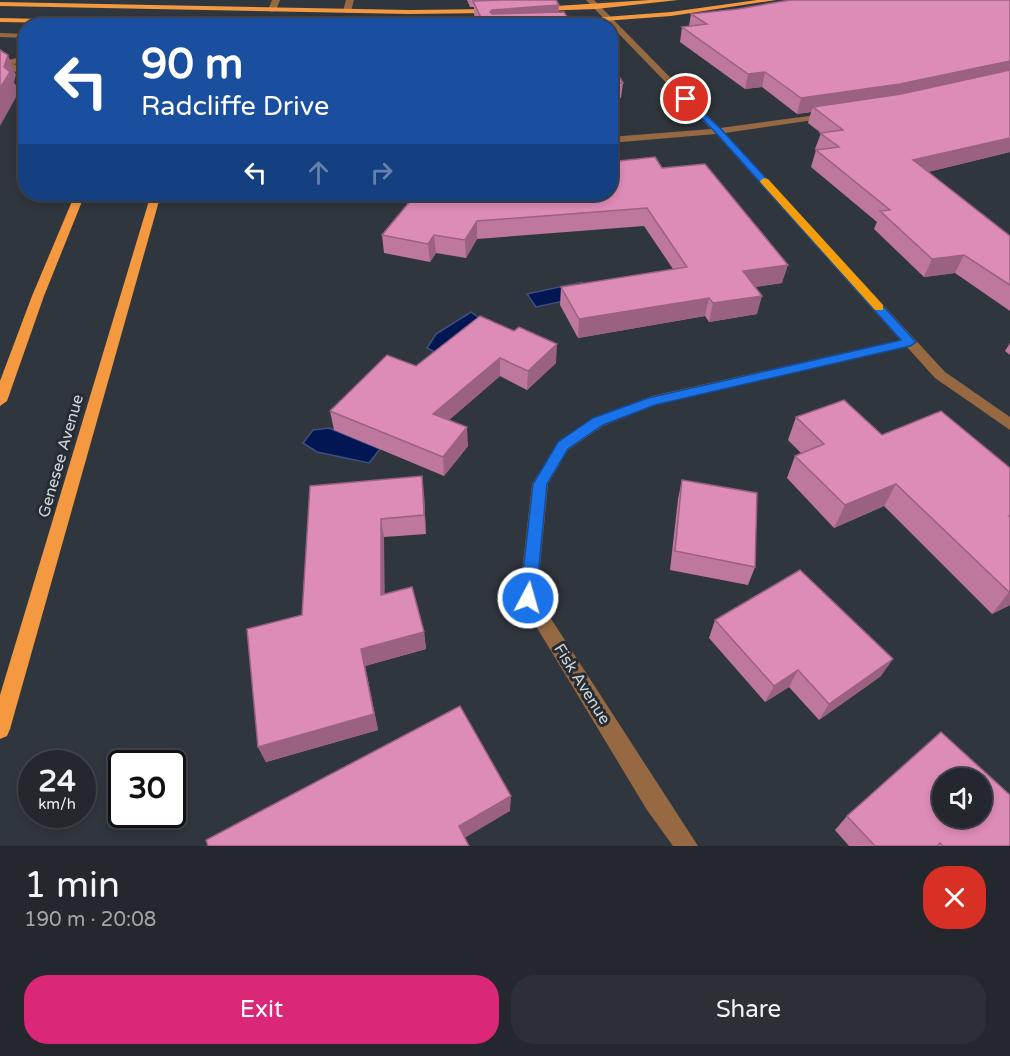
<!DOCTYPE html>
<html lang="en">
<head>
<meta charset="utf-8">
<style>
	:root { --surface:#24282e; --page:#2c3036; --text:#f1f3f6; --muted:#a3a6aa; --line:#41444a; --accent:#db2777 }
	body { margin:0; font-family:"Varela Round",sans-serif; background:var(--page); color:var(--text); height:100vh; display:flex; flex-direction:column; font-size:22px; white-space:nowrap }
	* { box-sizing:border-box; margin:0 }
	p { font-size:20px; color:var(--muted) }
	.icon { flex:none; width:33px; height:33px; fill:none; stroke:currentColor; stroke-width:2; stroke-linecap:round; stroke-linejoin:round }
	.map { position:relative; height:846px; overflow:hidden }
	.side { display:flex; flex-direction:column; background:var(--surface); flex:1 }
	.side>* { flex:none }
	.top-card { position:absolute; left:18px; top:18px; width:600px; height:183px; border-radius:24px; box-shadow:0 3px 9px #0003,0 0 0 2px var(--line); background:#1a4fa0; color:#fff; overflow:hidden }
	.controls { position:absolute; left:932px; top:768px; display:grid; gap:12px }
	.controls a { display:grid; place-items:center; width:60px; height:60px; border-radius:50%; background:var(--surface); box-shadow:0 3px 9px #0003,0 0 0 2px var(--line); font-size:30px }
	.speed { position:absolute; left:18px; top:750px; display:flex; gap:12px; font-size:30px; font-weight:700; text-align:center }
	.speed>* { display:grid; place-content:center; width:78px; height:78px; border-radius:50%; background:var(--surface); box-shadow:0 3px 9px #0003,0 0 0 2px var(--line); line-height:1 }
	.speed small { font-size:15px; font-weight:400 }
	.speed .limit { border:3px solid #111; border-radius:9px; background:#fff; color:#111 }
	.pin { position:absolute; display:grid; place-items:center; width:51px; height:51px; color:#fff; margin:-26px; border:3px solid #fff; border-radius:50%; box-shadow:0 2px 6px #0007 }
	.me { position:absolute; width:66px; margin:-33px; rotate:6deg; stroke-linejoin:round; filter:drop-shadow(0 0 4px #0008) }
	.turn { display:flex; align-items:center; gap:21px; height:126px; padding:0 24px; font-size:27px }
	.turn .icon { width:78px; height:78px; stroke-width:2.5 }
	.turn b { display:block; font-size:42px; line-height:51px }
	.lanes { display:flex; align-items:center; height:57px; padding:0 24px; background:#0003; justify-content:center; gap:30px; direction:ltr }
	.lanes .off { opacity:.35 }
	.round { display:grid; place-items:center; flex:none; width:63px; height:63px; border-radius:24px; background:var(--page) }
	.headline { display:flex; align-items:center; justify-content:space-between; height:102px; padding:0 24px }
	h1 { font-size:36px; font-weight:600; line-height:45px }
	.primary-button { display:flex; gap:12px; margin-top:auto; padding:12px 24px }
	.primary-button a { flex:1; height:69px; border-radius:24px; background:var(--accent); color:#fff; font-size:24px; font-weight:600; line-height:69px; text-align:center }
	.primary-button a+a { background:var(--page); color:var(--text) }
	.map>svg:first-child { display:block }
	.water { fill:#021653; stroke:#40507c; stroke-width:1.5 }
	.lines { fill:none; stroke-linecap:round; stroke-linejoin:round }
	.minor { fill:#966942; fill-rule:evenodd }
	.major { fill:#f49940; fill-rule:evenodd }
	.wall { fill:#be789d }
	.shaded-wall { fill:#9b6180 }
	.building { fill:#dd8bb7; stroke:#9b6180; stroke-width:1.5; fill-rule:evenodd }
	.route { fill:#1a73e8; stroke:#114b97; stroke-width:1.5 }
	.slow { fill:#f59e0b }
	.labels { text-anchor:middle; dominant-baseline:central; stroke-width:6; stroke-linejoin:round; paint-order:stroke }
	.street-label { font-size:16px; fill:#d2d6da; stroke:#262c33 }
</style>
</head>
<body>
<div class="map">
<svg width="1010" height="846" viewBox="0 0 1010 846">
	<rect width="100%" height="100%" fill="#30363d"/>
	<g class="water">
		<path d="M582,282L592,295L536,307L527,294Z"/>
		<path d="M471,312L486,323L439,354L427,348L436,334Z"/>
		<path d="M329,428L380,449L369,463L317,452L303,443L313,430Z"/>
	</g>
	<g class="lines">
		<g class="minor">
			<path d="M272,0H280L276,10L272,12L268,10Z"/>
			<path d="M346,0H354L351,11L347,13L343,11Z"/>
			<path d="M586,0H594L720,128L831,113L833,115L828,118L725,133L945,372L1010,417V430L935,378L907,347L655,405L603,426L568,450L548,484L537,597L698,846H673L647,810L519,598L532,484L558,442L593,418L652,396L900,340L716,134L610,143V137L711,129Z"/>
			<path d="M83,20L90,22L87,26H79Z"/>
			<path d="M0,33L26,34V38L0,37Z"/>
			<path d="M26,56V61L14,64L26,70V89L19,90L15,87L19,74L0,62V57L8,60Z"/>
		</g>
		<g class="major">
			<path d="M650,0H678L596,9L540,11L536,9L540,7Z"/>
			<path d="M757,0H776L671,16L551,25L547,23L551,21L671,12Z"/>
			<path d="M0,2L409,10L492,9L496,11L492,13L409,14L0,6Z"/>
			<path d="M0,18L254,24L257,26L0,22Z"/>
			<path d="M75,194H85L44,296L7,401L0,406V381L32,296Z"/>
			<path d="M151,194H161L10,729L7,736L0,739V695Z"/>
		</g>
	</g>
	<g class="wall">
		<path d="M467,0H556L559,13L573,26H479L474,15V7H470Z"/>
		<path d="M1010,0V152L928,172L1010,236V311L955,273L924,277L874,229L877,222L811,167L816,150H817L815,149L821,133L808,123L811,112L797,114L762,87L745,89L680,42L682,27L689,26L691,14Z"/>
		<path d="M610,61L623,83L621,98L610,99Z"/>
		<path d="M662,168L782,283L755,287L757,314L709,322L705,316L578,338L560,305L561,287L673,269L644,226L477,239L466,258L436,253L430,262L384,253L382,235L545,199L543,194H610Z"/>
		<path d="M480,316L556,363L527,390L500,376L449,420L468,446L444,476L334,430L330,411L416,366Z"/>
		<path d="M1010,343V355L1005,351Z"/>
		<path d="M796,417L882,435L1010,468V605L992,614L884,506L834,528L787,478L795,456L801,453L788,440Z"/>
		<path d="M682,480L755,567L748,585L670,570L678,499Z"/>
		<path d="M310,486L424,494L426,534L384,537V594L424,632L426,649L365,666L378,730L266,762L258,747L302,615Z"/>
		<path d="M715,620L881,676L819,720L789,687L765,702L709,638Z"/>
		<path d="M847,816L1010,846H849L835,830Z"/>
	</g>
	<g class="shaded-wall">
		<path d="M559,5L558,19L492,24L490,12L492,10Z"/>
		<path d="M8,55L16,75L14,82L19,92L0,126V88L4,67Z"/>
		<path d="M1010,61V75L895,100L813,107L811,112L797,114L801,98Z"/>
		<path d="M765,72L762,87L745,89L748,74Z"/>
		<path d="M1010,138V152L907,177L913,160Z"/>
		<path d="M477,221V239L466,258L465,240Z"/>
		<path d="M434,235L436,253L430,262L428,244Z"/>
		<path d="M964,255L955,273L924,277L932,259Z"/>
		<path d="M788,265L782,283L738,289L743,271Z"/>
		<path d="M762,296L757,314L709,322L713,303Z"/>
		<path d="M709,298L705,316L578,338L579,319Z"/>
		<path d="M557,344L556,363L527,390L528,371Z"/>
		<path d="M500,358V376L434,433L433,414Z"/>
		<path d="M467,427L468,446L444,476L443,457Z"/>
		<path d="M422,476L424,494L426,534L424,515Z"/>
		<path d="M896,484L884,506L834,528L845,505Z"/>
		<path d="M381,519L384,537L385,613L381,595Z"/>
		<path d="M1010,592V605L992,614L1009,592Z"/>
		<path d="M424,632L426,649L365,666L378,730L266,762L258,747L361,649Z"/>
		<path d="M893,659L881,676L819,720L829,704Z"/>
		<path d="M798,670L789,687L765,702L774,686Z"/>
		<path d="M511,796L510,811L461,840L459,826Z"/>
	</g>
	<g class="building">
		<path d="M502,0H556L559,5L492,10L490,12L492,14L564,12L573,26H485L473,1Z"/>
		<path d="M790,0H1010V61L900,84L801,98L765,72L748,74L682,27L707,24L691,14L738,9Z"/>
		<path d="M0,50L8,55L4,67L10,72L0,88Z"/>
		<path d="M610,61L623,83H610Z"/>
		<path d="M1010,70V138L913,160L1010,236V285L964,255L932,259L880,211L890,210L816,150L839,147L820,133L843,130L813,107L901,94Z"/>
		<path d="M655,157L662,168L705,164L788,265L743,271L762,296L713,303L709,298L579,319L561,287L687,267L647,208L477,221L465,240L434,235L428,244L382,235L416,194H518L553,201L550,194H610V162Z"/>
		<path d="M480,316L514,331L519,327L557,344L528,371L500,358L433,414L467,427L443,457L330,411L387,355L416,366Z"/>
		<path d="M844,400L882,435L941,411L1010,468V516H1009L1010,517V592H1009L896,484L845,505L795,456L824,444L796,417Z"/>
		<path d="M422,476L424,515L381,519V595L412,587L424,632L361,649L374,714L258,747L247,629L302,615L310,486Z"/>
		<path d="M682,480L757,493L755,567L675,551Z"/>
		<path d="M800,570L893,659L829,704L798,670L774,686L715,620Z"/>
		<path d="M460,706L511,796L459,826L469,846H208L206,840Z"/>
		<path d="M941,732L1010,795V846H943L940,843L937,846H875L847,816ZM942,778H981V818H942Z"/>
	</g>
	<path class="route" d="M686,96L721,129L916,342L910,346L655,405L603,425L568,449L547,484L536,598L534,603L528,605L522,603L520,598L533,484L558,442L593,418L648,398L901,340L715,132L684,100V97Z"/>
	<path class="slow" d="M764,178L768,179L883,305V310H875L761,183L760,181Z"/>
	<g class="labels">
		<g class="street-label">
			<text transform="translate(61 456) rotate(-74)">Genesee Avenue</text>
			<text transform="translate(582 684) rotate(58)">Fisk Avenue</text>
		</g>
	</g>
</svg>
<div class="controls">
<a><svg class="icon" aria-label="sound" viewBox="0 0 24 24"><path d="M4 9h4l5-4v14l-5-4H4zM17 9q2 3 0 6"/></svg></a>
</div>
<div class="speed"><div>24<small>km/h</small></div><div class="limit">30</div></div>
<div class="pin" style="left:686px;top:99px;background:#d93025"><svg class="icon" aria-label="arrive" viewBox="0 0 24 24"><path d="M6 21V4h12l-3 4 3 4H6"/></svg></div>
<svg class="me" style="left:528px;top:598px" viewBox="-20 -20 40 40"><circle r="17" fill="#1a73e8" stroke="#fff" stroke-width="3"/><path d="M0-11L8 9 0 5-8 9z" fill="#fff"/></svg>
<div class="top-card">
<div class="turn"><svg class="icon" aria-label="left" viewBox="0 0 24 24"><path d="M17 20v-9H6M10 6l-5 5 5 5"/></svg><div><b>90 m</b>Radcliffe Drive</div></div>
<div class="lanes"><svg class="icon" aria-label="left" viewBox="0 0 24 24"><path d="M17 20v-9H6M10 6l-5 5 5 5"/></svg><svg class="icon off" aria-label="ahead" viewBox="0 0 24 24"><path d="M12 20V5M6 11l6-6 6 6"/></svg><svg class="icon off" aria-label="right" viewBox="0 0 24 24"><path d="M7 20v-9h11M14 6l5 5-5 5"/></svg></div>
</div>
</div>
<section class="side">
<div class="headline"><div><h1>1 min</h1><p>190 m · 20:08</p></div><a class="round" style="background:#d93025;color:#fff"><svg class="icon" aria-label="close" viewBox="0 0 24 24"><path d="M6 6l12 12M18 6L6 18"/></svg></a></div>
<div class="primary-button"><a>Exit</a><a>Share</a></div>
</section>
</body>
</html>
